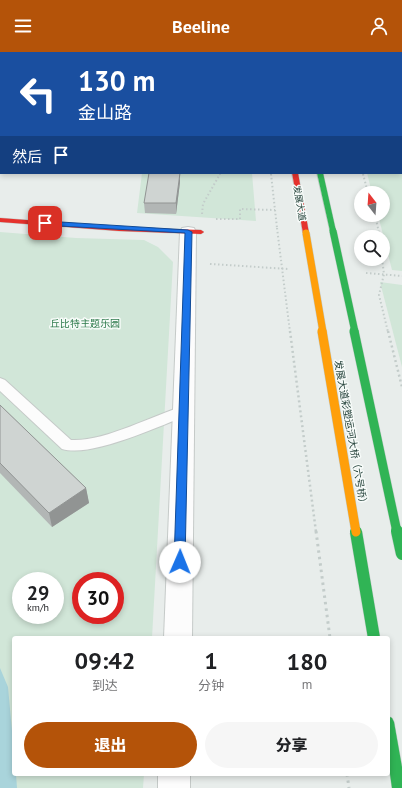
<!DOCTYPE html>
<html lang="zh">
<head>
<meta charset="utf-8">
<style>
	:root { --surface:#fff; --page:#f6f6f6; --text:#202124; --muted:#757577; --accent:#b45309 }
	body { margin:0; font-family:"PT Sans","Noto Sans SC",sans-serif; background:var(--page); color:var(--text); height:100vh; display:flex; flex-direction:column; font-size:15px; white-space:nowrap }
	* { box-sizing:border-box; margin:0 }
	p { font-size:13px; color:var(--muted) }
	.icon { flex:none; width:22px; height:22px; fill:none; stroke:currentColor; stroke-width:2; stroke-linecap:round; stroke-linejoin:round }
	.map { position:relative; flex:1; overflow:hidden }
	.details { position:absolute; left:12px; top:584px; width:378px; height:140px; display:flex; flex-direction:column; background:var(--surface); border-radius:4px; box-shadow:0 2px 6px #0003 }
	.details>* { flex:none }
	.guide { position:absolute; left:0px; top:0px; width:402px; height:122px; box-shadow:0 2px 6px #0003; background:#1a4fa0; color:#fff; overflow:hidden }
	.needle { width:26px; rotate:343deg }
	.buttons { position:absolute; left:354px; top:134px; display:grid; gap:8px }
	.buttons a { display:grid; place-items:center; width:36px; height:36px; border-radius:50%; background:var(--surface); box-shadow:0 2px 6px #0003; font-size:20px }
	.speed { position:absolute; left:12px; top:520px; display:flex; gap:8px; font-size:20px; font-weight:700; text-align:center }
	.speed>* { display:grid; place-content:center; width:52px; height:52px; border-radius:50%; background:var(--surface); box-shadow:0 2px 6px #0003; line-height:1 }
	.speed small { font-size:10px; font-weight:400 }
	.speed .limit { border:6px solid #d22; background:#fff; color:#111 }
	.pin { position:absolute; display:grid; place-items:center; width:34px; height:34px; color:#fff; margin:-17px; border-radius:8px; box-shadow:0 2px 6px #0006 }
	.me { position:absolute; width:44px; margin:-22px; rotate:1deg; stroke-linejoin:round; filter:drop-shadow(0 0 3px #0008) }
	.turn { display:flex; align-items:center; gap:14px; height:84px; padding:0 12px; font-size:18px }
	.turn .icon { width:52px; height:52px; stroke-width:2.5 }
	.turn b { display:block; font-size:28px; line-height:34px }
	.then { display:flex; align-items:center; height:38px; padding:0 12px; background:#0003; gap:8px; font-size:15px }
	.eta { display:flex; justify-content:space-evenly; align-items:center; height:68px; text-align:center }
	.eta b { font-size:24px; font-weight:800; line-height:28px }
	.action { display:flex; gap:8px; margin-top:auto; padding:8px 12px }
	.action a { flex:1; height:46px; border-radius:24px; background:var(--accent); color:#fff; font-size:16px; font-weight:800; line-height:46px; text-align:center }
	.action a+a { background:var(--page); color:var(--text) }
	header { display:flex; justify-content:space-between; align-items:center; height:52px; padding:0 12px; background:var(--accent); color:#fff; font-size:18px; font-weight:800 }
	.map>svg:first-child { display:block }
	.green { fill:#d1e6d8; fill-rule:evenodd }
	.water { fill:#a9d4db }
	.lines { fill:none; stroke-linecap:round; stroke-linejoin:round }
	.lane-casing { stroke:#c5cac8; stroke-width:2 }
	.street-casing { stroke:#c5cac8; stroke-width:2 }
	.fast-casing { stroke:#c3cbc8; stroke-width:1 }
	.slow-casing { stroke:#c3cbc8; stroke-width:1 }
	.jam-casing { stroke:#c3cbc8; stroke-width:1 }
	.path-far3 { stroke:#c3ccca; stroke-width:1.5; stroke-dasharray:1 2; stroke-linecap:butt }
	.path-far2 { stroke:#c3ccca; stroke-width:2; stroke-dasharray:1.5 2.5; stroke-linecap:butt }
	.path-far1 { stroke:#c3ccca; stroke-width:2.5; stroke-dasharray:2 3; stroke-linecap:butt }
	.path { stroke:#c3ccca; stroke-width:3; stroke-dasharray:2.5 4; stroke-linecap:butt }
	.lane { fill:#fcfcfc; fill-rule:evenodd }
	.street { fill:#fcfcfc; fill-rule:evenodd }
	.fast { fill:#30b455; fill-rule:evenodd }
	.slow { fill:#ff9f0a; fill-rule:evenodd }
	.jam { fill:#e5322d; fill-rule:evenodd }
	.fast-bridge-far2-casing { stroke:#c3ccc9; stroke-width:8; stroke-linecap:butt }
	.fast-bridge-far1-casing { stroke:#c3ccc9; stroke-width:10; stroke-linecap:butt }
	.fast-bridge-casing { stroke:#c3ccc9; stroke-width:13; stroke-linecap:butt }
	.slow-bridge-far1-casing { stroke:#c3ccc9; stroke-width:8; stroke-linecap:butt }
	.slow-bridge-casing { stroke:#c3ccc9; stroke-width:10; stroke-linecap:butt }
	.path-bridge-far2 { stroke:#c3ccca; stroke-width:2; stroke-dasharray:1.5 2.5; stroke-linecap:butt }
	.path-bridge-far1 { stroke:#c3ccca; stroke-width:2.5; stroke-dasharray:2 3; stroke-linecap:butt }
	.path-bridge { stroke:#c3ccca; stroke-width:3; stroke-dasharray:2.5 4; stroke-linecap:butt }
	.fast-bridge-far2 { stroke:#30b455; stroke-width:7 }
	.fast-bridge-far1 { stroke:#30b455; stroke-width:9 }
	.fast-bridge { stroke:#30b455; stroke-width:12 }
	.slow-bridge-far1 { stroke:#ff9f0a; stroke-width:7 }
	.slow-bridge { stroke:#ff9f0a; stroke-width:9 }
	.wall { fill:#b2b6b5 }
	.shaded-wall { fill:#919493 }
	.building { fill:#cfd4d2; stroke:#919493 }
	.route { fill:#1a73e8; stroke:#114b97 }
	.labels { text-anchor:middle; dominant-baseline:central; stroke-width:3; stroke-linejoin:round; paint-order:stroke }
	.far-street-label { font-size:9px; fill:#24423a; stroke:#f7fbf9 }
	.park-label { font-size:10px; fill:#2d7a4b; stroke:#f7fbf9 }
	.street-label { font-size:10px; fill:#24423a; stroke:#f7fbf9 }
</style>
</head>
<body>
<header><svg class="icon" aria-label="menu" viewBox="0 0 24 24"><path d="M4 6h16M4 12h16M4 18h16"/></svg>Beeline<svg class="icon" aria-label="person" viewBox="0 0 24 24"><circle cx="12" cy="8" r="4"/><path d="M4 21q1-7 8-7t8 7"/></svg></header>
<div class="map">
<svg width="402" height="736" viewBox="0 0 402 736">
	<rect width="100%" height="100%" fill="#e8edeb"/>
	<g class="green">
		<path d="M336,0H402V219L392,218L378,163H383V141H372L367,121H401V1Z"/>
		<path d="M142,121H252L256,169L137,161Z"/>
		<path d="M0,180L76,186L144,188L158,195L173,210L152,586H14V722H144L143,736H0ZM21,529H55V563H21ZM81,529H115V563H81Z"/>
		<path d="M380,230L402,233V315Z"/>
	</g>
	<path class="water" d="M0,616L8,635L14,701V722H16L17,736H0Z"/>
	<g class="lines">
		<defs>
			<g id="lane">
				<rect x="0" y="24" width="1" height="4"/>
				<path d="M1,50V56L0,57V51Z"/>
				<path d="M0,99H1L0,114Z"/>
				<path d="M0,326L5,328L71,388C104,390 151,364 184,354L189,355L191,359L189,363C158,374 92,406 62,397L0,339Z"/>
			</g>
			<g id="street">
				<path d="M188,175L194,176L196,180L192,586H164L180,180L182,176Z"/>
				<rect x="158" y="722" width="32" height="14"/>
			</g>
			<g id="fast">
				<rect x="293" y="0" width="4" height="1"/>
				<path d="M317,121H323L336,179L335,180H331L330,179Z"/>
				<path d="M388,664L392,666L394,670L402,715V736H392L388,708Z"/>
			</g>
			<rect id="slow" x="271" y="0" width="4" height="1"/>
			<g id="jam">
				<path d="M292,121H298L309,181L306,183L303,181Z"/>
				<path d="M0,166L119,175L201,178L204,180L201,182L119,179L0,170Z"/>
			</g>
		</defs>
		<use href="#lane" class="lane-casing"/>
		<use href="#street" class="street-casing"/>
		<use href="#fast" class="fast-casing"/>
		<use href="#slow" class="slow-casing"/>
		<use href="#jam" class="jam-casing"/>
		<g class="path-far3">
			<path d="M271,121V123"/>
			<path d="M363,121L364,123"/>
			<path d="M220,123V121"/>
		</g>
		<g class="path-far2">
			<path d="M271,122L277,176"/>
			<path d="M363,122L368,141"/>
			<path d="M202,162L203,152L220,122"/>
			<path d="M375,163L380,185"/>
			<path d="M216,167H240V157L275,158"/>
			<path d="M382,207L384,222L379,243L388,280"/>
			<path d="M210,212L289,217"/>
			<path d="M366,221L402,224"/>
		</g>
		<path class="path-far1" d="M388,279L402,335"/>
		<path class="path" d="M347,722L349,736"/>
		<use href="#lane" class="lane"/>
		<use href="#street" class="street"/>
		<use href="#fast" class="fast"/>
		<use href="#slow" class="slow"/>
		<use href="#jam" class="jam"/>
		<defs>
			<path id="fast-bridge-far2" d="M333,179L355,280"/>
			<path id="fast-bridge-far1" d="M354,279L397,480"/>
			<g id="fast-bridge">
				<path d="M397,479L402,502"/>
				<path d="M356,480L374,586"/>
			</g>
			<path id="slow-bridge-far1" d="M306,181L323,280"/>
			<path id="slow-bridge" d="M322,279L356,480"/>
		</defs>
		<use href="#fast-bridge-far2" class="fast-bridge-far2-casing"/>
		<use href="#fast-bridge-far1" class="fast-bridge-far1-casing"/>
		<use href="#fast-bridge" class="fast-bridge-casing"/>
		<use href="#slow-bridge-far1" class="slow-bridge-far1-casing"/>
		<use href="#slow-bridge" class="slow-bridge-casing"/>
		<path class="path-bridge-far2" d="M277,176L290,280"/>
		<path class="path-bridge-far1" d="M290,279L316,480"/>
		<path class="path-bridge" d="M316,479L330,586"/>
		<use href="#fast-bridge-far2" class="fast-bridge-far2"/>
		<use href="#fast-bridge-far1" class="fast-bridge-far1"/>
		<use href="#fast-bridge" class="fast-bridge"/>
		<use href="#slow-bridge-far1" class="slow-bridge-far1"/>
		<use href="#slow-bridge" class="slow-bridge"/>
	</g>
	<g class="wall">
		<path d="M180,130L176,162L145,161L144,151Z"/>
		<path d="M0,353L86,436L89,451L52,475L0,421Z"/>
	</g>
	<g class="shaded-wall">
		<path d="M0,0H24V1H1V16H0Z"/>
		<path d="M180,121V130L176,162V151Z"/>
		<path d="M86,436L89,451L52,475L49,461Z"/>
	</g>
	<g class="building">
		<rect x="24" y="0" width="49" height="1"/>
		<path d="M149,121H180L176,151H144Z"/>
		<path d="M0,353L86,436L49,461L0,411Z"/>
	</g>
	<path class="route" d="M45,169L188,178L192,180L185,510L183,514L180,515L176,514L174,510L185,181L42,173V170Z"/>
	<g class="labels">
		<g class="far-street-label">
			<text transform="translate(300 151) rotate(80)">发展大道</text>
		</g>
		<g class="park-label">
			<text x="85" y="271">丘比特主题乐园</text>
		</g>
		<g class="street-label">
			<text transform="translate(351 382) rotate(80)">发展大道彩塑运河大桥（六号桥）</text>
		</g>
	</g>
</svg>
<div class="buttons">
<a><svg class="needle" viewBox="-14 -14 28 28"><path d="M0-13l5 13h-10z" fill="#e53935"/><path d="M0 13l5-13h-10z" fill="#757577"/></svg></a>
<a><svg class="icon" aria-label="search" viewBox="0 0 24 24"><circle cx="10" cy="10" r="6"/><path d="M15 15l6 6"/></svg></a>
</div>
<div class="speed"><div>29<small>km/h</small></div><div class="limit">30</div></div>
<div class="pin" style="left:45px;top:171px;background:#d93025"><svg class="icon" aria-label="arrive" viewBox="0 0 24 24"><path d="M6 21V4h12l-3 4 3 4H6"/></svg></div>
<svg class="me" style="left:180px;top:510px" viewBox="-20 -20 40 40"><circle r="19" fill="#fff"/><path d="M0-13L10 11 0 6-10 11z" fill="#1a73e8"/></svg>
<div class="guide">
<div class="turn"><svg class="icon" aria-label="left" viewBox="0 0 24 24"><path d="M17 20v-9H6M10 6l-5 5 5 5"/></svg><div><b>130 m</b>金山路</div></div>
<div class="then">然后<svg class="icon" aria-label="arrive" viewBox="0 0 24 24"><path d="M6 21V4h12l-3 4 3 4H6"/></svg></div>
</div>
<section class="details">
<div class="eta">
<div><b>09:42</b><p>到达</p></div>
<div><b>1</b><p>分钟</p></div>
<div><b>180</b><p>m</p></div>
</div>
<div class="action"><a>退出</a><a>分享</a></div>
</section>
</div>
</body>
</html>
